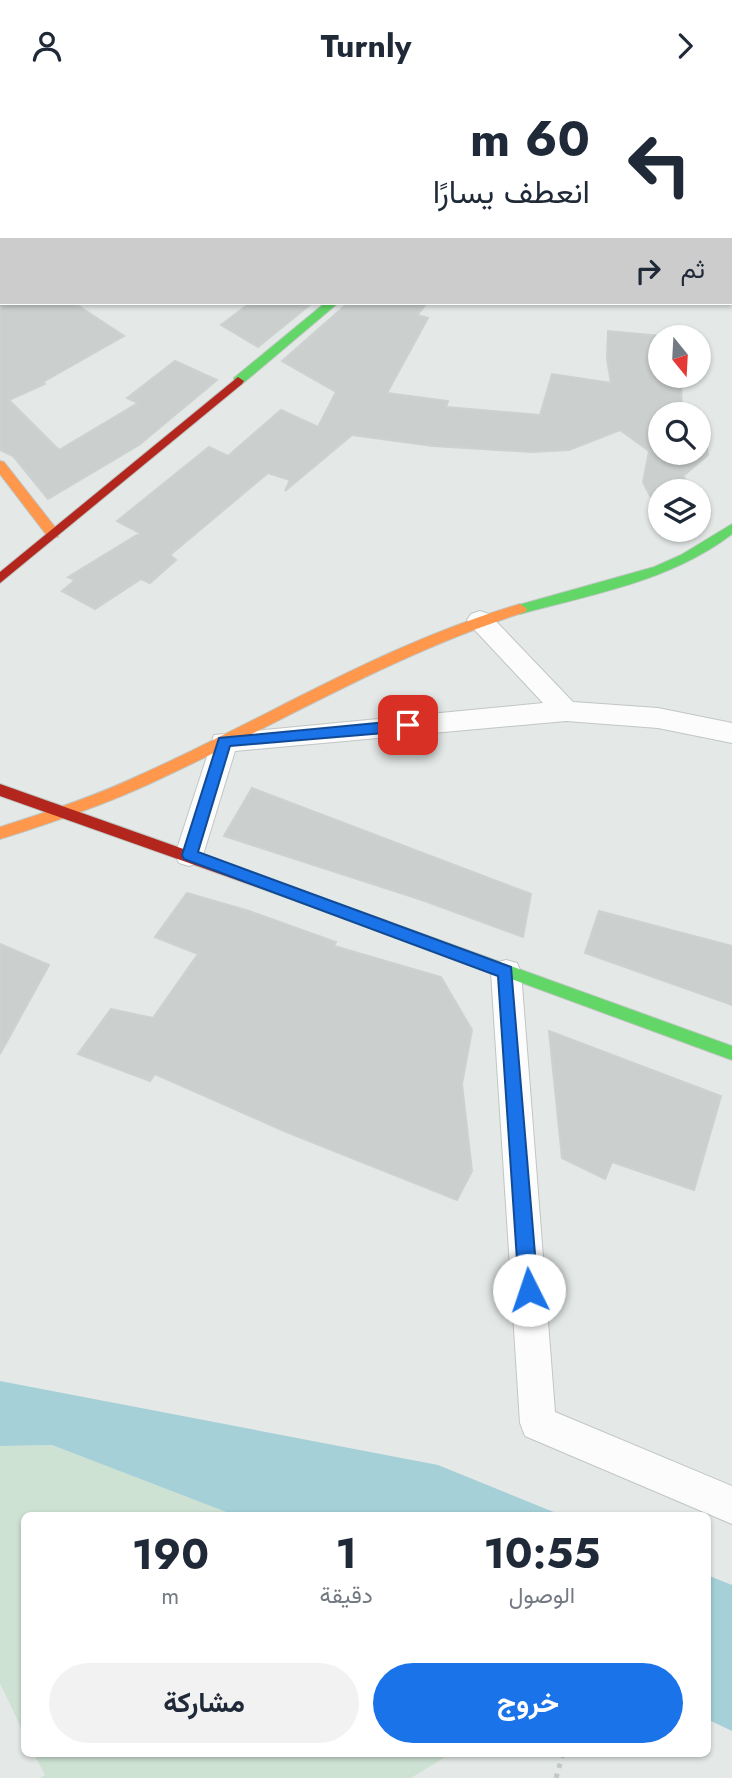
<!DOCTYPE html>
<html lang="ar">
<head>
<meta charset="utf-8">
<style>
	:root { --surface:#fff; --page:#f2f2f3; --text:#1f2937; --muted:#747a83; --accent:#1a73e8 }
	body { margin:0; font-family:Jost,Vazirmatn,sans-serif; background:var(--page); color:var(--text); direction:rtl; height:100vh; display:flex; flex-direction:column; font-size:26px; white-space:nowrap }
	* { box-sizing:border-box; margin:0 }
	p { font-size:23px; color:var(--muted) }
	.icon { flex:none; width:38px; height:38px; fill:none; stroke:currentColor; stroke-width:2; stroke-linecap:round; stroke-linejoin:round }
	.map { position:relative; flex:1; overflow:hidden; direction:ltr }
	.drawer { position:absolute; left:21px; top:1421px; width:690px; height:245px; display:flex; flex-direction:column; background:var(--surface); border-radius:10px; box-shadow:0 2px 5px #0004; direction:rtl }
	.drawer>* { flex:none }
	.top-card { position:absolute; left:0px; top:0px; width:733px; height:214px; box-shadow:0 2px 5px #0004; direction:rtl; background:#fff; color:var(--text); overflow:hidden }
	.needle { width:46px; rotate:162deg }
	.tools { position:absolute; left:648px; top:234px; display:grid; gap:14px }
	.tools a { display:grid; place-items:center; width:63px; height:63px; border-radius:50%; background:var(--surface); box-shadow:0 2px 5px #0004; font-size:35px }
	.pin { position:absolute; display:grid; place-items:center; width:60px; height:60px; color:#fff; margin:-30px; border-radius:14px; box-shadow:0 4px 10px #0006 }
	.me { position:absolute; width:77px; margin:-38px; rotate:356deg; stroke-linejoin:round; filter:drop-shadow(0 0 5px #0008) }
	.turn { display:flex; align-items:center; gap:24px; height:147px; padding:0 28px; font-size:32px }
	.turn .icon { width:91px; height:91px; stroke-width:2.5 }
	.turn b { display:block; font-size:49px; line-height:60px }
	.then { display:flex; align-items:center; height:66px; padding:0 28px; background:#0003; gap:14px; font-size:26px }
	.eta { display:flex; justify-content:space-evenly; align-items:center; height:119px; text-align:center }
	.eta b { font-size:42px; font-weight:700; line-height:49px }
	.button { display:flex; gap:14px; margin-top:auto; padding:14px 28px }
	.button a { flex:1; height:80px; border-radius:42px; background:var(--accent); color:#fff; font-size:28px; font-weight:700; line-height:80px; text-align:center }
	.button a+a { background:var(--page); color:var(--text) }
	header { display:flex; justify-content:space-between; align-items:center; height:91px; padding:0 28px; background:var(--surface); font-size:32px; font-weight:700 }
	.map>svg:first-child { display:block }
	.green { fill:#cde2d3 }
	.water { fill:#a5d0d7 }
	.building { fill:#cbd0ce; stroke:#cdd2d0; stroke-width:2 }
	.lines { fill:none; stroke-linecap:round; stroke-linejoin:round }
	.street-casing { stroke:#c1c6c4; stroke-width:2 }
	.fast-casing { stroke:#bfc7c4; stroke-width:2 }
	.slow-casing { stroke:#bfc7c4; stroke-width:2 }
	.jam-casing { stroke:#bfc7c4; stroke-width:2 }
	.path { stroke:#c1c9c5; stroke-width:5; stroke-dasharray:4.5 6; stroke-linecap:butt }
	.street { fill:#fbfcfb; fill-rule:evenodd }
	.fast { fill:#63d668; fill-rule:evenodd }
	.slow { fill:#ff974d; fill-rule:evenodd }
	.jam { fill:#b3261e; fill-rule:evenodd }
	.route { fill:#1a73e8; stroke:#114b97; stroke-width:2 }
</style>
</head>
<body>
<header><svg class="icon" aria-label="forward" viewBox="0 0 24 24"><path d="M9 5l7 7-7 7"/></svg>Turnly<svg class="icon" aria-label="person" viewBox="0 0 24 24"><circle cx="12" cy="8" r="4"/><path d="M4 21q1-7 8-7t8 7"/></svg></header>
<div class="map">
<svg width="732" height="1687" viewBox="0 0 732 1687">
	<rect width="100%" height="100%" fill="#e4e9e7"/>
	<g class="green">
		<path d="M52,1354L234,1424H24V1643L0,1592V1355Z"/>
		<path d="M34,1663H450L411,1687H40L45,1684Z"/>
	</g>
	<g class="water">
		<path d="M0,1290L438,1374L561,1424H234L52,1354L0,1355Z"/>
		<path d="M707,1484L732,1494V1640L707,1628Z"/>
	</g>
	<g class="building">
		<path d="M12,212H74L124,245L43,291L45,293L9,309L59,359L138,312L127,307L175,270L217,289L139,354L48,408L13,365L0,359V216Z"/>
		<path d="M250,212H312L258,256L221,234Z"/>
		<path d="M348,212H427L417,224L428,227L387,302L448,310L446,316L540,324L552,283L611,292L607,268L608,240L673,246L660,247V285H681L682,324H660V362H698V342H705L708,364L683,385L695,401H660V424L643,391L649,360L620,339L569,359L532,361L433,355L352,344L285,400L290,389L268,382L170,464L176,469L150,492L141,488L95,518L62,500L75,489L68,486L140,442L117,430L209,356L228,365L281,319L318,336L336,301L282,270Z"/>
		<path d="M252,697L531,803L523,846L422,809L224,745Z"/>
		<path d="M187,802L249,820L336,851L334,855L441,886L472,939L462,993L472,1080L457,1109L284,1040L155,983L150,990L78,963L111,918L153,927L198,863L155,846Z"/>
		<path d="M599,820L732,855V914L585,862Z"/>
		<path d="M0,853L49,874L0,963Z"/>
		<path d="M549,940L721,1005L694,1099L612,1071L605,1088L562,1067Z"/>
	</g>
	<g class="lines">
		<defs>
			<g id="street">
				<path d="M23,0H46L22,2Z"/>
				<path d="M157,0H182L183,2H158Z"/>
				<path d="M0,6H2L0,18Z"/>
				<path d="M0,201L2,212H9L0,214Z"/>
				<path d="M480,520L489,523L573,611L658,617L732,632V652L658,637L566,630L235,660L203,764L199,772L189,775L179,772L175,764L214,644L543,612L471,535L467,529L471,523Z"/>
				<path d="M506,869L517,872L521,881L555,1321L732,1395V1433L525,1345L520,1332L491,881L495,872Z"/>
			</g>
			<g id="fast">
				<path d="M325,212H338L242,293H234V287Z"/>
				<path d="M732,433V443C671,490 593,503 520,523L513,518L515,515L654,476L681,464Z"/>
				<path d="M381,828L732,955V969L375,838L373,834L375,830Z"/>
			</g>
			<g id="slow">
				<path d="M556,0H566L554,2Z"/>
				<path d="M0,370L4,371L58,440V446H48L0,383Z"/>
				<path d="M520,513L527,518L525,521C390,564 276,635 149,693C101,715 51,732 0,748V736C48,721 95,705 140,684C267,627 385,552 520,513Z"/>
			</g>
			<g id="jam">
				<path d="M238,286L244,290L242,293L0,492V481Z"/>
				<path d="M0,693L387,830L389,834L387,838L381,840L0,705Z"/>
			</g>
		</defs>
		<use href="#street" class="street-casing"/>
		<use href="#fast" class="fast-casing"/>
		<use href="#slow" class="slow-casing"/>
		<use href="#jam" class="jam-casing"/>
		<path class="path" d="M556,1687L563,1662"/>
		<use href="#street" class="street"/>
		<use href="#fast" class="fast"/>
		<use href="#slow" class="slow"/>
		<use href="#jam" class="jam"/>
	</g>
	<path class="route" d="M408,629L415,634L408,640L230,655L198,761L511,876L538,1199L535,1206L529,1208L522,1206L519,1199L498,885L184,768L182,764L219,647Z"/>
</svg>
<div class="tools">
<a><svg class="needle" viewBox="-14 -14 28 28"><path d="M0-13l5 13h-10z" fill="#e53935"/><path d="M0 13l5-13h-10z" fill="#747a83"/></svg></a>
<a><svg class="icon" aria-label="search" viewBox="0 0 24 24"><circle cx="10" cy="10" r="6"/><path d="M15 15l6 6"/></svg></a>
<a><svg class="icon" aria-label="layers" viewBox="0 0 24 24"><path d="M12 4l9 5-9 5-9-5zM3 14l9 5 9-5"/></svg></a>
</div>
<div class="pin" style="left:408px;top:634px;background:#d93025"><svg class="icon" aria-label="arrive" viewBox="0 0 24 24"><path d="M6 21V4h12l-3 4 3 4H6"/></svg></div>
<svg class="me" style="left:529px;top:1199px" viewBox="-20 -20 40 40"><circle r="19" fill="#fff"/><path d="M0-13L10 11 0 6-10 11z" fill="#1a73e8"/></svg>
<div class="top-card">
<div class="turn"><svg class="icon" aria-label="left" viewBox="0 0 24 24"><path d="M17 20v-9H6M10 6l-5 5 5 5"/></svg><div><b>60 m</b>انعطف يسارًا</div></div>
<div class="then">ثم<svg class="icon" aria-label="right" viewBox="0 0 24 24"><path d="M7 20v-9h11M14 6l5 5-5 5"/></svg></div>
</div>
<section class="drawer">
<div class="eta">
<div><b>10:55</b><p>الوصول</p></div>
<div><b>1</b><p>دقيقة</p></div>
<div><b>190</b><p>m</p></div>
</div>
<div class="button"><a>خروج</a><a>مشاركة</a></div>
</section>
</div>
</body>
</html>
